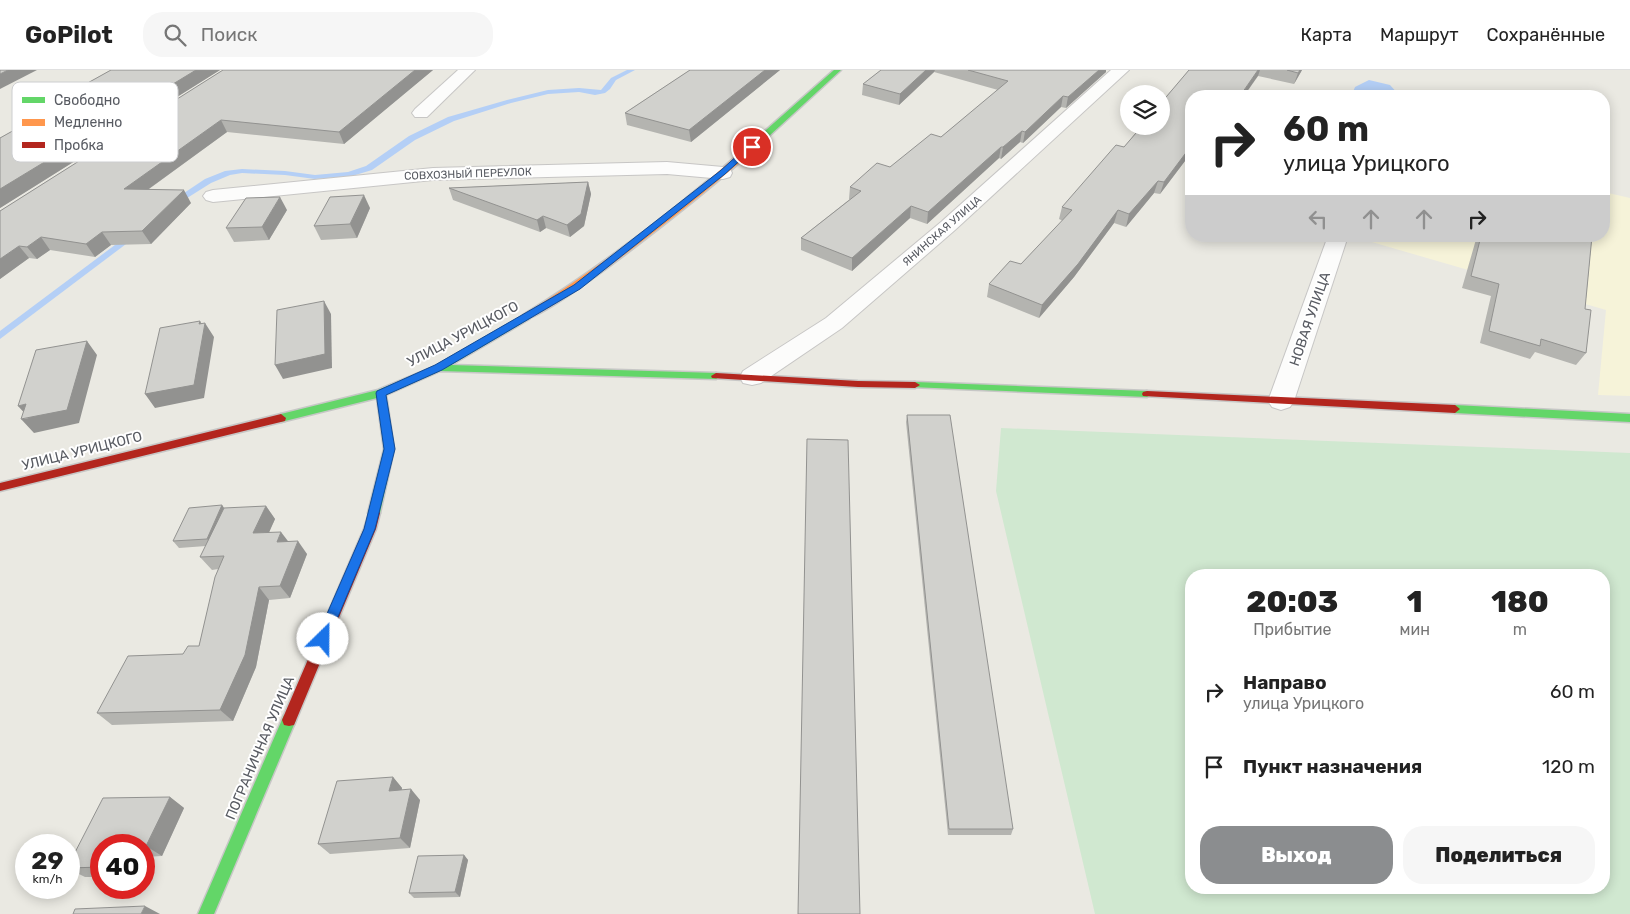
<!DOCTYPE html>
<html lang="ru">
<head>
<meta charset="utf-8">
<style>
	:root { --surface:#fff; --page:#f6f6f6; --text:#222; --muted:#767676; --line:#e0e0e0; --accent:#8b8d8f }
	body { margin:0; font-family:Rubik,sans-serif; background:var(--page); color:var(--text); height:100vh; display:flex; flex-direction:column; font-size:19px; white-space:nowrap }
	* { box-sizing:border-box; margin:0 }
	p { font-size:16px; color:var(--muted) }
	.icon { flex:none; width:28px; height:28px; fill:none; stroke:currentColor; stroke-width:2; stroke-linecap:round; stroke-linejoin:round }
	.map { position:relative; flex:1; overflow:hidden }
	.drawer { position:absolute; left:1185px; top:499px; width:425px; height:325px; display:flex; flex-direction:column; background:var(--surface); border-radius:20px; box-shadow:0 2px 12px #0003 }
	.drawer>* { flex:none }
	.top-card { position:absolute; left:1185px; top:20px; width:425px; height:152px; border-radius:20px; box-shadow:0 2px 12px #0003; background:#fff; color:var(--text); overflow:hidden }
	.controls { position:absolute; left:1120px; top:15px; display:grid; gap:10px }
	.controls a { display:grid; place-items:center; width:50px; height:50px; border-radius:50%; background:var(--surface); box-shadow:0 2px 12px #0003; font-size:25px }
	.speed { position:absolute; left:15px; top:764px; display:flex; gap:10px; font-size:25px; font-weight:700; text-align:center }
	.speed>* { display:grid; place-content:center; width:65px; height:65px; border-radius:50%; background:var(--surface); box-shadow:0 2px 12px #0003; line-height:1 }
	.speed small { font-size:12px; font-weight:400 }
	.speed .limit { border:8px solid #d22; background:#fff; color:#111 }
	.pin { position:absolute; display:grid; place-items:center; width:42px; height:42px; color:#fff; margin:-21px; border:2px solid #fff; border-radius:50%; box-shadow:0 1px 5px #0007 }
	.me { position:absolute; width:55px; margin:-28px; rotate:23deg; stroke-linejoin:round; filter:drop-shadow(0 0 4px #0008) }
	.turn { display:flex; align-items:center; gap:18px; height:105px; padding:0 15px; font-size:22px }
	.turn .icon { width:65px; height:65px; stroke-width:2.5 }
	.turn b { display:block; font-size:35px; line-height:42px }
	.lanes { display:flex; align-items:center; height:48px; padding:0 15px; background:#0003; justify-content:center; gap:25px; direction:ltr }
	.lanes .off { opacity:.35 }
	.eta { display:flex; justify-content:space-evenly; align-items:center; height:85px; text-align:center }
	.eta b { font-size:30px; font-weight:800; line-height:35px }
	.cta { display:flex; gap:10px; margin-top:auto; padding:10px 15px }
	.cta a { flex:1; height:58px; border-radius:20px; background:var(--accent); color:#fff; font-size:20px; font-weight:800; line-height:58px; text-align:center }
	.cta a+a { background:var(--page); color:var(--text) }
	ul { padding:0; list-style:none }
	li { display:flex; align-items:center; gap:15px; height:75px; padding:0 15px }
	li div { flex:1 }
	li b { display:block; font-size:19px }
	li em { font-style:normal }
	header { display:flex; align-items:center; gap:30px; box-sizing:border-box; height:70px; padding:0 25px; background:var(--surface); border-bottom:1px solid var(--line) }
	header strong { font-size:24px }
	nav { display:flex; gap:28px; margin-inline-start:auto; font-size:18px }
	.search { width:350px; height:45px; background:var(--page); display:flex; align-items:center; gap:12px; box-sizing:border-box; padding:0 18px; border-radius:20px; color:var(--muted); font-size:19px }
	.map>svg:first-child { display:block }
	.commercial { fill:#f6f3d9 }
	.green { fill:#d0e8d0; fill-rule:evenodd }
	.water { fill:#b4cff6 }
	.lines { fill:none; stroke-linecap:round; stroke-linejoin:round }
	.stream { fill:#b4cff6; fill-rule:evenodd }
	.street-casing { stroke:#c7c6c5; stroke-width:2 }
	.fast-casing { stroke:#c7c7c6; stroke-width:3 }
	.slow-casing { stroke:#c7c7c6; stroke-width:3 }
	.jam-casing { stroke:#c7c7c6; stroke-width:3 }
	.street { fill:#fcfcfb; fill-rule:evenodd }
	.fast { fill:#63d668; fill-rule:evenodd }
	.slow { fill:#ff974d; fill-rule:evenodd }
	.jam { fill:#b3261e; fill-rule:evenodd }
	.wall { fill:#b4b4b0 }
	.shaded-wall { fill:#929290 }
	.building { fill:#d1d1cd; stroke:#929290 }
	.route { fill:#1a73e8; stroke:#114b97 }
	.labels { text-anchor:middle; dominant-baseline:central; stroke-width:4; stroke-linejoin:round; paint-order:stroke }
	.far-street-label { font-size:11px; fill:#585b62; stroke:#fff }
	.street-label { font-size:14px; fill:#585b62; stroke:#fff }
	.key { fill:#fff; stroke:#cdced0; stroke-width:1 }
	.key-label { font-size:14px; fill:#585b62 }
</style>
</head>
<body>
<header>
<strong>GoPilot</strong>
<div class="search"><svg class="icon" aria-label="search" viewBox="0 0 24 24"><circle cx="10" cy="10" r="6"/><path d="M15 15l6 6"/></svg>Поиск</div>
<nav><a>Карта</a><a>Маршрут</a><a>Сохранённые</a></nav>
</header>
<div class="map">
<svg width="1630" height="844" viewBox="0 0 1630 844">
	<rect width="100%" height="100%" fill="#eae9e2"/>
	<path class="commercial" d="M1604,122L1630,128V326L1598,325L1606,240L1358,168L1359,166H1604Z"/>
	<path class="green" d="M1001,358L1630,383V844H1095L996,421ZM1191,505H1604V818H1191Z"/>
	<path class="water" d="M1369,10L1390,15L1398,24L1396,26H1356L1353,22L1355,17Z"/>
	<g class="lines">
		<g class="stream">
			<path d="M627,0H635L616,10L610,19L605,23L595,25L579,22L548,24L511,33L454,51L415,70L372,100L352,106L315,109L285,105L242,103L230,105L211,113L176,135L169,133L205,109L225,101L242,99L285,101L315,105L348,102L366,96L409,66L448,47L507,30L548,20L579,18L601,20L611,8Z"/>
			<path d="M131,163L134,164V168L0,269V261Z"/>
		</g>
		<defs>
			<g id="street">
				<path d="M458,0H475L427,47H415L412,43L415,39Z"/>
				<path d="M1111,0H1129L955,160L842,258L761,313L752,315L743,313L740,307L743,301L826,248L941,152Z"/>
				<path d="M667,92L723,97L730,99L732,103L730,107L723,109L667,104L433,110L213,132L206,130L203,126L206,122L213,120L433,98Z"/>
				<path d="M1328,166H1348L1294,331L1290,337L1281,340L1272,337L1268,331Z"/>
			</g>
			<g id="fast">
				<path d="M834,0H841L756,78H750V74Z"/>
				<path d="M526,244L531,247L529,249L451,295L716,303L721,306L716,309L440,301L386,325L394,379L380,443L378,446H370L368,443L384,379L377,328L281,352L276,348L281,344L378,320L436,296Z"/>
				<path d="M915,312L1147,321L1152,324L1147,327L911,317L910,315L911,313Z"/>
				<path d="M1455,335L1630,344V352L1455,343L1450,339Z"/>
				<path d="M289,644L294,645L296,650L214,844H198L284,645Z"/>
			</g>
			<path id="slow" d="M750,74L757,76C735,101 544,253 523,249V245C604,195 679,137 750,74Z"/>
			<g id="jam">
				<path d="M716,303L858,311L915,312L920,315L915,318L858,317L712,308L711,306Z"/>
				<path d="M1147,321L1455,335L1460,339L1455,343L1143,326L1142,324L1143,322Z"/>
				<path d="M281,344L286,348L285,351L0,421V413Z"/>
				<path d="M374,439L378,440L380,443L376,459L294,655L289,656L284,655L282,650L364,459L370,440Z"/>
			</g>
		</defs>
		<use href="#street" class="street-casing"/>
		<use href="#fast" class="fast-casing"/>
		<use href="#slow" class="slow-casing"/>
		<use href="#jam" class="jam-casing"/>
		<use href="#street" class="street"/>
		<use href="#fast" class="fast"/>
		<use href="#slow" class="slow"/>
		<use href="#jam" class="jam"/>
	</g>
	<g class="wall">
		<path d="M111,0H220L0,138V68L87,19L84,15Z"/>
		<path d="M223,0H433L344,74L227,62L149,119L191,133L151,174L111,175L95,187L50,180L37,189L29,188L0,209V141Z"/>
		<path d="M690,0H780L691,72L627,55L625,43Z"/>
		<path d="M881,0H1106V2L1066,38L1061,37L1023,73L1020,72L1001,89L999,88L927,154L910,148L852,201L801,180V168L850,129H849L850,117L890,97L941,67L998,20L934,2L899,35L862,25L863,14Z"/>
		<path d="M1189,0H1302L1294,14L1258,6L1191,26V83L1160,124L1154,123L1126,157L1114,153L1074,207L1039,248L987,227L989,214L1021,194L1063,151L1059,149L1062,137L1124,77Z"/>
		<path d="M588,112L591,124L584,156L570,167L546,158L540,162L453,130L449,118Z"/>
		<path d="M370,138L357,168L321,170L314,156Z"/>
		<path d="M287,140L269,170L234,172L226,158Z"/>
		<path d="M1477,166H1592L1585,239L1586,283L1576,295L1535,282L1530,289L1480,273L1491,226L1462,218Z"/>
		<path d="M907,345L1013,759L1011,765H948L906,352Z"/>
		<path d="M222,435L224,439L266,436L275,449L269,462L289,472L307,484L290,528L269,530L256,597L233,651L112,655L97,643L183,584L199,576L218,499L212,500L200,487L206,476L179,478L173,471Z"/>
		<path d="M393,707L402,718V720L420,730L410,778L330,784L318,774Z"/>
		<path d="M170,727L184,738L162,786L144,787V775H101V807H85L69,799V794Z"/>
		<path d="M464,785L468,790L460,827L414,828L409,823Z"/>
	</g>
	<g class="shaded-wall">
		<path d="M8,0H37L0,19V4Z"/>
		<path d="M196,0H220L0,138V119Z"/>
		<path d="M415,0H433L344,74L339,62Z"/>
		<path d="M765,0H780L691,72L689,60Z"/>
		<path d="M926,0H935L934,2L899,35L900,24Z"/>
		<path d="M1099,0H1106V2L1066,38L1068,27Z"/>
		<path d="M1258,0H1260L1258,6L1244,26H1240Z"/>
		<path d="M1300,0H1302L1294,14L1298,3Z"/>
		<path d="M1063,26L1061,37L1023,73L1025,62Z"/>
		<path d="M221,50L227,62L132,131L124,119Z"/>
		<path d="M1022,61L1020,72L1001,89L1003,77Z"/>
		<path d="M1191,76V83L1160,124L1164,112Z"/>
		<path d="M1001,77L999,88L927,154L928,142Z"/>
		<path d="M1158,111L1154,123L1126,157L1129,144Z"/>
		<path d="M588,112L591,124L584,156L570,167L567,155Z"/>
		<path d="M184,120L191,133L151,174L142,161Z"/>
		<path d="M364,125L370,138L357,168L350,154Z"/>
		<path d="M280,127L287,140L269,170L262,157Z"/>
		<path d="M911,136L910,148L852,201V188Z"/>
		<path d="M1118,140L1114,153L1074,207L1039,248L1042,235Z"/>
		<path d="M543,146L546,158L540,162L537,150Z"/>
		<path d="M102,162L111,175L95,187L86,174Z"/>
		<path d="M41,167L50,180L37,189L27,177Z"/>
		<path d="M19,176L29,188L0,209V189Z"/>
		<path d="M324,231L331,244L332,298L283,309L275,295Z"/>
		<path d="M200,251L204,258L205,253L214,267L204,328L155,338L145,324L199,254Z"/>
		<path d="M87,271L97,285L79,353L34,363L21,349L29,348L18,336L26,334Z"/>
		<path d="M222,435L227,442L213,476L207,469Z"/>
		<path d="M266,436L275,449L263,476L253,463Z"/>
		<path d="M281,462L291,475L277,472Z"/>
		<path d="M298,471L307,484L290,528L280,516Z"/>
		<path d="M259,517L269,530L256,597L233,651L220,640Z"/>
		<path d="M393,707L402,718L399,731L389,721Z"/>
		<path d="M411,719L420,730L410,778L400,768Z"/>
		<path d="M170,727L184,738L162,786L146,776Z"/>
		<path d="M464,785L468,790L460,827L455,822Z"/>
		<path d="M145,836L160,844H141Z"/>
	</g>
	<g class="building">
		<path d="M0,0H8L0,4Z"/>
		<path d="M111,0H196L0,119V68L93,16L84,15Z"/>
		<path d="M223,0H415L339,62L221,50L124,119L184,120L142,161L102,162L86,174L41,167L27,177L19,176L0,189V141Z"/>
		<path d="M690,0H765L689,60L625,43Z"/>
		<path d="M881,0H926L900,24L863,14Z"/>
		<path d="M968,0H1099L1068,27L1063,26L1025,62L1022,61L1003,77H1001L928,142L911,136L852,188L801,168L861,121L850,117L877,93L890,97L931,64L941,67L1008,11Z"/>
		<path d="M1189,0H1258L1240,26H1191V76L1164,112L1158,111L1129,144L1118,140L1078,194L1042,235L989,214L1010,191L1021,194L1072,140L1062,137L1116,75L1124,77L1142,56H1161V33Z"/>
		<path d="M1287,0H1300L1298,3Z"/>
		<path d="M588,112L581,144L567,155L543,146L537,150L449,118Z"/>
		<path d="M364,125L350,154L314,156L330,127Z"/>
		<path d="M280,127L262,157L226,158L246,128Z"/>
		<path d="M1481,166H1592L1585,239L1591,240L1586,283L1541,269L1540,276L1489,261L1499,214L1471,206Z"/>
		<path d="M324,231L325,284L275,295L277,240Z"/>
		<path d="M200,251L199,254L205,253L194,315L145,324L160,258Z"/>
		<path d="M87,271L67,340L21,349L26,334L18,336L36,280Z"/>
		<path d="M907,345H950L1013,759H949Z"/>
		<path d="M807,369L848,370L860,844H798Z"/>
		<path d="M222,435L207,469L173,471L189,438Z"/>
		<path d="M266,436L253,463L281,462L277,472L298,471L280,516L259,517L245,585L220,640L97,643L128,586L183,584L188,576H199L215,507L224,486L200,487L224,438Z"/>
		<path d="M393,707L389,721L411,719L400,768L318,774L337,711Z"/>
		<path d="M170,727L146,776H144V775H101V797L69,798V794L103,728Z"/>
		<path d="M464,785L455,822L409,823L418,786Z"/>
		<path d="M145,836L141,844H73L75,839Z"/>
	</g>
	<path class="route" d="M749,75L755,77L725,104L580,219L442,300L386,325L395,379L375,459L327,573H318L316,569L364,459L384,379L376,323L377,321L435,295L574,215L720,101Z"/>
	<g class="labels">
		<g class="far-street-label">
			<text transform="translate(468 104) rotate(-2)">СОВХОЗНЫЙ ПЕРЕУЛОК</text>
			<text transform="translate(942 161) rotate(-41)">ЯНИНСКАЯ УЛИЦА</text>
		</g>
		<g class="street-label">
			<text transform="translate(1310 249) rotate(-71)">НОВАЯ УЛИЦА</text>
			<text transform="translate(463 264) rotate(-28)">УЛИЦА УРИЦКОГО</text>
			<text transform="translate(82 381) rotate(-14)">УЛИЦА УРИЦКОГО</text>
			<text transform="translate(260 678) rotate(-67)">ПОГРАНИЧНАЯ УЛИЦА</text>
		</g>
	</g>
	<rect x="12" y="12" width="166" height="80" rx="8" class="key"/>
	<rect x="22" y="27" width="23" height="6" fill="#63d668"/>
	<rect x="22" y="49" width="23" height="7" fill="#ff974d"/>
	<rect x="22" y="72" width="23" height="6" fill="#b3261e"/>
	<g class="key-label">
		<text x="54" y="35">Свободно</text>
		<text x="54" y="57">Медленно</text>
		<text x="54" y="80">Пробка</text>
	</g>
</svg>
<div class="controls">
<a><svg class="icon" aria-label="layers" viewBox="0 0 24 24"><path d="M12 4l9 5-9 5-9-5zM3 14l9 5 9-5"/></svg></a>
</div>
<div class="speed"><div>29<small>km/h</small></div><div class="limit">40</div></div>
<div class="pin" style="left:752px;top:77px;background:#d93025"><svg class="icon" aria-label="arrive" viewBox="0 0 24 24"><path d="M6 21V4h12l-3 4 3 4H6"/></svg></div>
<svg class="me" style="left:323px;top:569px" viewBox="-20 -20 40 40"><circle r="19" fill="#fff"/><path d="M0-13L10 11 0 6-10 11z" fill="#1a73e8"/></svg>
<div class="top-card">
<div class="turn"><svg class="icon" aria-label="right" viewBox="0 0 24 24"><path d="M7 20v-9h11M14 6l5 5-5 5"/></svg><div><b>60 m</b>улица Урицкого</div></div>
<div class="lanes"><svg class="icon off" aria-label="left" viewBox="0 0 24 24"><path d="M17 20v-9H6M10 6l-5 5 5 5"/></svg><svg class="icon off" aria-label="ahead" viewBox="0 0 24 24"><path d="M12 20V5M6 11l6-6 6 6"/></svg><svg class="icon off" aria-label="ahead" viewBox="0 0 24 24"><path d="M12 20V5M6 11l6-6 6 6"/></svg><svg class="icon" aria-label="right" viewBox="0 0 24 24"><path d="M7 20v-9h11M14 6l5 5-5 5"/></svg></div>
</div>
<section class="drawer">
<div class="eta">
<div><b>20:03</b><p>Прибытие</p></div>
<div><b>1</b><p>мин</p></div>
<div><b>180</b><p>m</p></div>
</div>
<ul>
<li><svg class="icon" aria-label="right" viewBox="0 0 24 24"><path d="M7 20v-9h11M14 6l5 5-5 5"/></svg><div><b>Направо</b><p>улица Урицкого</p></div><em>60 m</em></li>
<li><svg class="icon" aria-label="arrive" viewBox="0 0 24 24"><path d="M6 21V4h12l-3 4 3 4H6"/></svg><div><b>Пункт назначения</b></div><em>120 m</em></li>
</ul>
<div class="cta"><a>Выход</a><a>Поделиться</a></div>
</section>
</div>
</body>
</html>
